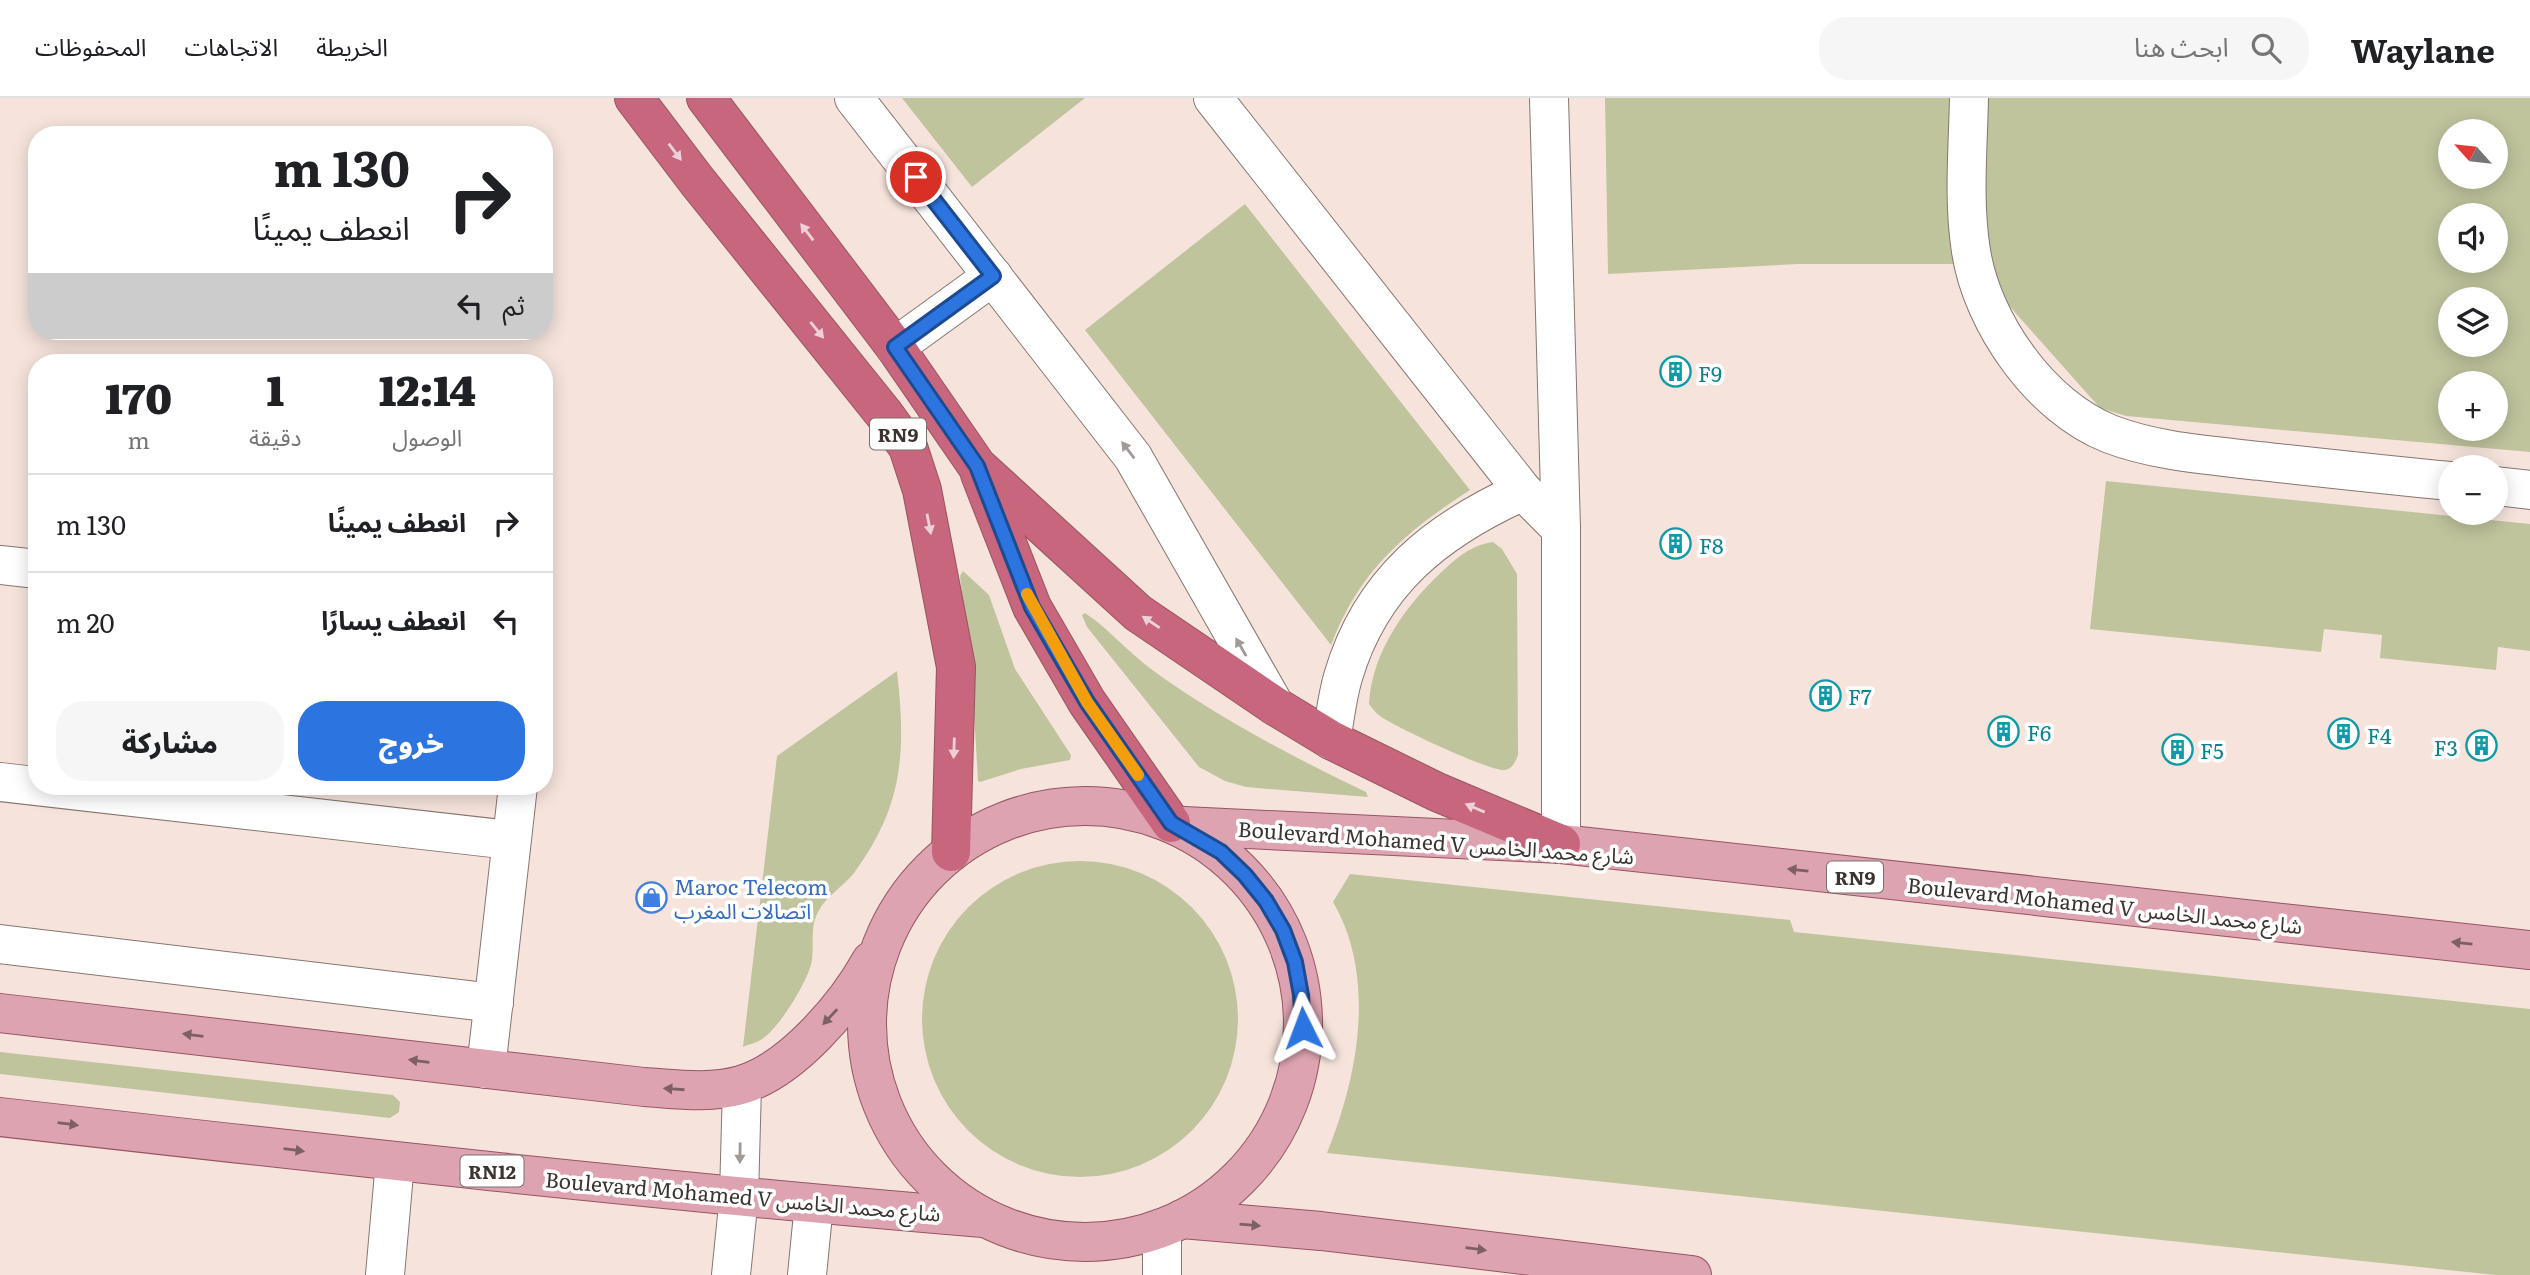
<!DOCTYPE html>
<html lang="ar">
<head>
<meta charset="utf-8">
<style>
	:root { --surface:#fff; --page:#f6f6f6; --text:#202124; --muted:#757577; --line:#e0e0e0; --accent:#2c74e0 }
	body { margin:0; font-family:Literata,"Noto Sans Arabic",serif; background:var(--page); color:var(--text); direction:rtl; height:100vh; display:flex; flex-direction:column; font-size:26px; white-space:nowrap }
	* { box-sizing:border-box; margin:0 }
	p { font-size:23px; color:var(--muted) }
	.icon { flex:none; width:38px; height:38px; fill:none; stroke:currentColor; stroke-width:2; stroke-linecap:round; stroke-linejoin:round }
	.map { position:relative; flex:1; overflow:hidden; direction:ltr }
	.details { position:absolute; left:28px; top:256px; width:525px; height:441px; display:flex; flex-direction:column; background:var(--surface); border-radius:28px; box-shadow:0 4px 18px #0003; direction:rtl }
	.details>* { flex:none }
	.top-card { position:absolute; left:28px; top:28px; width:525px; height:214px; border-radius:28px; box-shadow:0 4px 18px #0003; direction:rtl; background:#fff; color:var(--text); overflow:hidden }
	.needle { width:46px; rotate:297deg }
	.tools { position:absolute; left:2438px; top:21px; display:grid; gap:14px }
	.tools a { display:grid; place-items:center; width:70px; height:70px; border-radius:50%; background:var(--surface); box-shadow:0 4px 18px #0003; font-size:35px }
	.pin { position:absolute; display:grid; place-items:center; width:60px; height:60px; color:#fff; margin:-30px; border:4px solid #fff; border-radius:50%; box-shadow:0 2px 7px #0007 }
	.me { position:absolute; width:77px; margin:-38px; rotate:357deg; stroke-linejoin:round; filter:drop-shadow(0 0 5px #0008) }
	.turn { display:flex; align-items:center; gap:24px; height:147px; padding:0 28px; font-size:32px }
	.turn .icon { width:91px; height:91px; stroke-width:2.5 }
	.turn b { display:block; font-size:49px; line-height:60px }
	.then { display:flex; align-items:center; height:66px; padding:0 28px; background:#0003; gap:14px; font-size:26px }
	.eta { display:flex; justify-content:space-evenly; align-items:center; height:119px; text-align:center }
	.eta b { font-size:42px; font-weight:800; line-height:49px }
	.cta { display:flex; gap:14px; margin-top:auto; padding:14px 28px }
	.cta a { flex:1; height:80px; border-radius:28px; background:var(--accent); color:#fff; font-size:28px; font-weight:800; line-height:80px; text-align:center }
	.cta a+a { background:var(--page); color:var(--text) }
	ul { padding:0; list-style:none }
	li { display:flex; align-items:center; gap:21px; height:98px; padding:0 28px; border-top:2px solid var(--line) }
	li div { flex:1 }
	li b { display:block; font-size:26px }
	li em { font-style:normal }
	header { display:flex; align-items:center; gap:42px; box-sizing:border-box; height:98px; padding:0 35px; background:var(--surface); border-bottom:2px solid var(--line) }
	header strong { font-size:33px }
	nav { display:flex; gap:38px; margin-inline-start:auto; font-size:24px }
	.search { width:490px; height:63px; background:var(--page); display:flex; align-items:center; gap:18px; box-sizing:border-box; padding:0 24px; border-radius:28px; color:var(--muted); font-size:26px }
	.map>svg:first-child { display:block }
	.green { fill:#bfc49d; fill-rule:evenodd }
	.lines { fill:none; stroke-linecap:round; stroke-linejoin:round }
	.street-casing { stroke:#86766f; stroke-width:40 }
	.primary-casing { stroke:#975462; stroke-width:40 }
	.highway-casing { stroke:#975462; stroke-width:40 }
	.street { stroke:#fff; stroke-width:38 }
	.primary { stroke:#dea3b1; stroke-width:38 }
	.highway { stroke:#c8667d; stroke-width:38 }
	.oneway { fill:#eed1d8 }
	.oneway2 { fill:#9d9a98 }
	.oneway3 { fill:#7c6064 }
	.route-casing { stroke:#1d4b92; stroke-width:18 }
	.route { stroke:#2c74e0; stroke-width:12 }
	.slow { stroke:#f59e0b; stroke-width:12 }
	.labels { text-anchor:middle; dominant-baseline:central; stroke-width:7; stroke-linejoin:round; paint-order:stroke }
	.shield { fill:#fff; stroke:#76716f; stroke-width:2 }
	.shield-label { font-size:19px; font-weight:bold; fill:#3b3431 }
	.culture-label { font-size:21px; fill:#0d838f; stroke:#fff; text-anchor:start }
	.street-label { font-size:21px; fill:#3b3431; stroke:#fff }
	.shop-label { font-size:21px; fill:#366cbe; stroke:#fff; text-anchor:start }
</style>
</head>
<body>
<header>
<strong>Waylane</strong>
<div class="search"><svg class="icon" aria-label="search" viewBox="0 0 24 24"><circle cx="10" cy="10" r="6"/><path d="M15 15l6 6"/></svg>ابحث هنا</div>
<nav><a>الخريطة</a><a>الاتجاهات</a><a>المحفوظات</a></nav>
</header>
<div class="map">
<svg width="2530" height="1177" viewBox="0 0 2530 1177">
	<rect width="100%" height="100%" fill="#f6e4dc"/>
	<g class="green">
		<path d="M902,0H1085L972,89Z"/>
		<path d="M1605,0H2530V354L2126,318L2100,310L2004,202L1956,166H1798L1608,176ZM2450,33H2496V79H2450ZM2450,117H2496V163H2450ZM2450,201H2496V247H2450ZM2450,285H2496V331H2450Z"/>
		<path d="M1245,106L1470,392C1405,434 1359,473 1331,547L1085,232Z"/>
		<path d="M2106,383L2530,426V553L2498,549L2496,572L2380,560L2382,537L2324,531L2321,554L2090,531Z"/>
		<path d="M1493,444L1502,451L1517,476L1518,657C1515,664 1513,670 1505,672C1493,675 1393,628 1380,618C1376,615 1372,610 1369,606C1372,552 1408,504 1447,469C1460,457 1475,446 1493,444Z"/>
		<path d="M963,473L989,497L1015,571L1071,657L1070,662L1021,671L980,684L978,683L973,598L960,478Z"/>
		<path d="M1085,515C1109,531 1128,554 1151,571C1218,620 1291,658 1366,694L1368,699L1246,689L1225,683L1199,669L1087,529L1082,517Z"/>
		<path d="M897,573C906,653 904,707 854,775C844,788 826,798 818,814C810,829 814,844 812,861C811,879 778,932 762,941C757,945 749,946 743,949L777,658Z"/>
		<circle cx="1080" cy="921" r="158"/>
		<path d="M1350,776L1790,822L1794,834L2530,911V1177H2496L1327,1055C1358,979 1377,879 1333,804Z"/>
		<path d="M0,954L393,997L400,1004L399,1014L390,1020L0,976Z"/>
	</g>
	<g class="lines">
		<defs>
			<g id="street">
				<path d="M854,0L1133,359L1275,608"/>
				<path d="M1213,0L1523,393L1561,431"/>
				<path d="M1549,0L1561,431V746"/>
				<path d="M1969,0C1968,51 1963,103 1971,153C1982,225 2041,309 2110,336C2157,354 2210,357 2260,363C2324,370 2387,377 2450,383"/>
				<path d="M895,249L993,178"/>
				<path d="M2496,388L2530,392"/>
				<path d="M0,467L37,471"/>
				<path d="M1331,642C1335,621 1337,599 1343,579C1371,483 1437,432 1523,393"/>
				<path d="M0,684L510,742"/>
				<path d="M0,846L494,905"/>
				<path d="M486,971L518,688"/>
				<path d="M385,1177L395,1064"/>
				<path d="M731,1177L739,1098L742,987"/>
				<path d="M807,1177L814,1106"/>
				<path d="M1162,1177V1130"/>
			</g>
			<g id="primary">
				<circle cx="1085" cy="926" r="218"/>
				<path d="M1184,728L1561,746L2530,852"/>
				<path d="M0,915L644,989C676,991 709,996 741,987C792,972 846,908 871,863"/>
				<path d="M0,1019C327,1056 655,1093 983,1120"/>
				<path d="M1182,1121L1321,1133L1692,1177"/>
			</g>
			<g id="highway">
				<path d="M634,0L697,83L884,316L908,349L922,392L956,569L951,754"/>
				<path d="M706,0L895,249L977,368L1138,515L1275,608L1331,642L1437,694L1561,746"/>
				<path d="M980,376L1032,509L1087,604L1171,725"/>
			</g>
		</defs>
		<use href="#street" class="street-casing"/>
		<use href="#primary" class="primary-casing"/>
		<use href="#highway" class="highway-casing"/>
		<use href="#street" class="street"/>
		<use href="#primary" class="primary"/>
		<use href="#highway" class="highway"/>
	</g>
	<defs><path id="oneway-solid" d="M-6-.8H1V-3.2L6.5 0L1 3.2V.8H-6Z" transform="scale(1.75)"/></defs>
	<g class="oneway">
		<use href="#oneway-solid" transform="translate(675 54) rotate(53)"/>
		<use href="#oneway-solid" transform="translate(807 134) rotate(-127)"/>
		<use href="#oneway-solid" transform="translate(817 232) rotate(51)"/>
		<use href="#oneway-solid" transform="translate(929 426) rotate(79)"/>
		<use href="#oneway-solid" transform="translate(1151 524) rotate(-146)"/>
		<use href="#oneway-solid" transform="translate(954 650) rotate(92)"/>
		<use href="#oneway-solid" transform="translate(1475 710) rotate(-157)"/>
	</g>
	<g class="oneway2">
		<use href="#oneway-solid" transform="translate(1128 352) rotate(-127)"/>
		<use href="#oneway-solid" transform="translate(1241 549) rotate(-120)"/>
		<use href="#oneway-solid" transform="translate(740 1055) rotate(91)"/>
	</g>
	<g class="oneway3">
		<use href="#oneway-solid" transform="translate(1798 772) rotate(-174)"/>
		<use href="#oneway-solid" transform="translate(2462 845) rotate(-174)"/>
		<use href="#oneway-solid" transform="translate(830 919) rotate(133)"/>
		<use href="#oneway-solid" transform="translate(193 937) rotate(-173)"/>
		<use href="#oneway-solid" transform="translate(419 963) rotate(-173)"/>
		<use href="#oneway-solid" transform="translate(674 991) rotate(-176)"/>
		<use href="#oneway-solid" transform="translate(68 1026) rotate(7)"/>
		<use href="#oneway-solid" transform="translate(294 1052) rotate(7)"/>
		<use href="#oneway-solid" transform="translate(1250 1127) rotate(5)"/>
		<use href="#oneway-solid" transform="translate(1476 1151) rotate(7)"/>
	</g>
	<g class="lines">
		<defs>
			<path id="route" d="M916,79L993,178L895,249L977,368L1032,509L1087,604L1171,725L1221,754L1245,777L1266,803L1283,832L1295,864L1301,897L1303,930"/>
		</defs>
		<use href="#route" class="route-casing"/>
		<use href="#route" class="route"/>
		<path class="slow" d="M1027,496L1087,604L1138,677"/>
	</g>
	<defs>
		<symbol id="building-ring" viewBox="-11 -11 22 22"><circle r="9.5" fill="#fff" stroke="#0f9aa8" stroke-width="1.5"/><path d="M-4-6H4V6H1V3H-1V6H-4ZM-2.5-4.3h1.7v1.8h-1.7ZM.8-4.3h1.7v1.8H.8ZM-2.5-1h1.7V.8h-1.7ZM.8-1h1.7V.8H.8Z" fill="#0f9aa8"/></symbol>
		<symbol id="shop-ring" viewBox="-11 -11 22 22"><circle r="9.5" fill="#fff" stroke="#3f7fe0" stroke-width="1.5"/><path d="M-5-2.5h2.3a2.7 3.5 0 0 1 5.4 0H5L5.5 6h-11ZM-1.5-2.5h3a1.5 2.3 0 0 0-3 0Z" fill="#3f7fe0"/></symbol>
	</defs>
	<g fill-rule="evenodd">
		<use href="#building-ring" x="1658" y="256" width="35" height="35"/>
		<use href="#building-ring" x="1658" y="428" width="35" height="35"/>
		<use href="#building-ring" x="1808" y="580" width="35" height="35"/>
		<use href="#building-ring" x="1986" y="616" width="35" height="35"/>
		<use href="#building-ring" x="2326" y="618" width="35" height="35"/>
		<use href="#building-ring" x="2464" y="630" width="35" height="35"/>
		<use href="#building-ring" x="2160" y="634" width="35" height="35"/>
		<use href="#shop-ring" x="634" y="782" width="35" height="35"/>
	</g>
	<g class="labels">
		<g class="shield">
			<rect x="870" y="320.5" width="56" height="31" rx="5"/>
			<rect x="1827" y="763.5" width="56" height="31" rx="5"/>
			<rect x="460.5" y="1057.5" width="63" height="31" rx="5"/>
		</g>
		<g class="shield-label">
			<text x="898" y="336">RN9</text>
			<text x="1855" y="779">RN9</text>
			<text x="492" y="1073">RN12</text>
		</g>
		<g class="culture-label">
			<text x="1698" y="274">F9</text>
			<text x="1699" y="446">F8</text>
			<text x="1848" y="597">F7</text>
			<text x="2027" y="633">F6</text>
			<text x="2367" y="636">F4</text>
			<text x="2458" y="648" text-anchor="end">F3</text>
			<text x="2200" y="651">F5</text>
		</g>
		<g class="street-label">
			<text transform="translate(1436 743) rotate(4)">Boulevard Mohamed V شارع محمد الخامس</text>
			<text transform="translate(2105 806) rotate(6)">Boulevard Mohamed V شارع محمد الخامس</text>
			<text transform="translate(743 1097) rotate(5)">Boulevard Mohamed V شارع محمد الخامس</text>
		</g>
		<g class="shop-label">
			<text x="674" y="787">Maroc Telecom<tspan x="674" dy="24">اتصالات المغرب</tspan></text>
		</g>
	</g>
</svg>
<div class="tools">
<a><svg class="needle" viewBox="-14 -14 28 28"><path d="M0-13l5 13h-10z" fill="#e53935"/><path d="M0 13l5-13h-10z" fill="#757577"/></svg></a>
<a><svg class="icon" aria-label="sound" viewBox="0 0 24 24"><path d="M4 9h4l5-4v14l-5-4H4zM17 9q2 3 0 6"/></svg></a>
<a><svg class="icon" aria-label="layers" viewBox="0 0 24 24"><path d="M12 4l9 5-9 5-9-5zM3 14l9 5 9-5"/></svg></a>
<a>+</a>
<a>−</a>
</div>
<div class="pin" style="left:916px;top:79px;background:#d93025"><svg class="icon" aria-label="arrive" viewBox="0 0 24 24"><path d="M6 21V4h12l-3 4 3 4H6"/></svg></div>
<svg class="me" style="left:1303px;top:930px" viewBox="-20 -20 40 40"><path d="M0-17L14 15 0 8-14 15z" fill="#2c74e0" stroke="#fff" stroke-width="4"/></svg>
<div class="top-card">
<div class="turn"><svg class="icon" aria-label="right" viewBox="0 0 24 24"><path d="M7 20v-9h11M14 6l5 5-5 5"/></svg><div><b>130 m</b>انعطف يمينًا</div></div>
<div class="then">ثم<svg class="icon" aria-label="left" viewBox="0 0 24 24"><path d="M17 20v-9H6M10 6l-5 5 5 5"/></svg></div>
</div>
<section class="details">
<div class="eta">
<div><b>12:14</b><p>الوصول</p></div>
<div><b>1</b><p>دقيقة</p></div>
<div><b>170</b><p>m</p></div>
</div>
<ul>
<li><svg class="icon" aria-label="right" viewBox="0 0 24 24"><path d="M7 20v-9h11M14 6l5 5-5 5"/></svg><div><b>انعطف يمينًا</b></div><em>130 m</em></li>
<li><svg class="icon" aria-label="left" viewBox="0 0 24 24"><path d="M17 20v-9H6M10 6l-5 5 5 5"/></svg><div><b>انعطف يسارًا</b></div><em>20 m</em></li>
</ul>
<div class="cta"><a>خروج</a><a>مشاركة</a></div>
</section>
</div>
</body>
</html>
